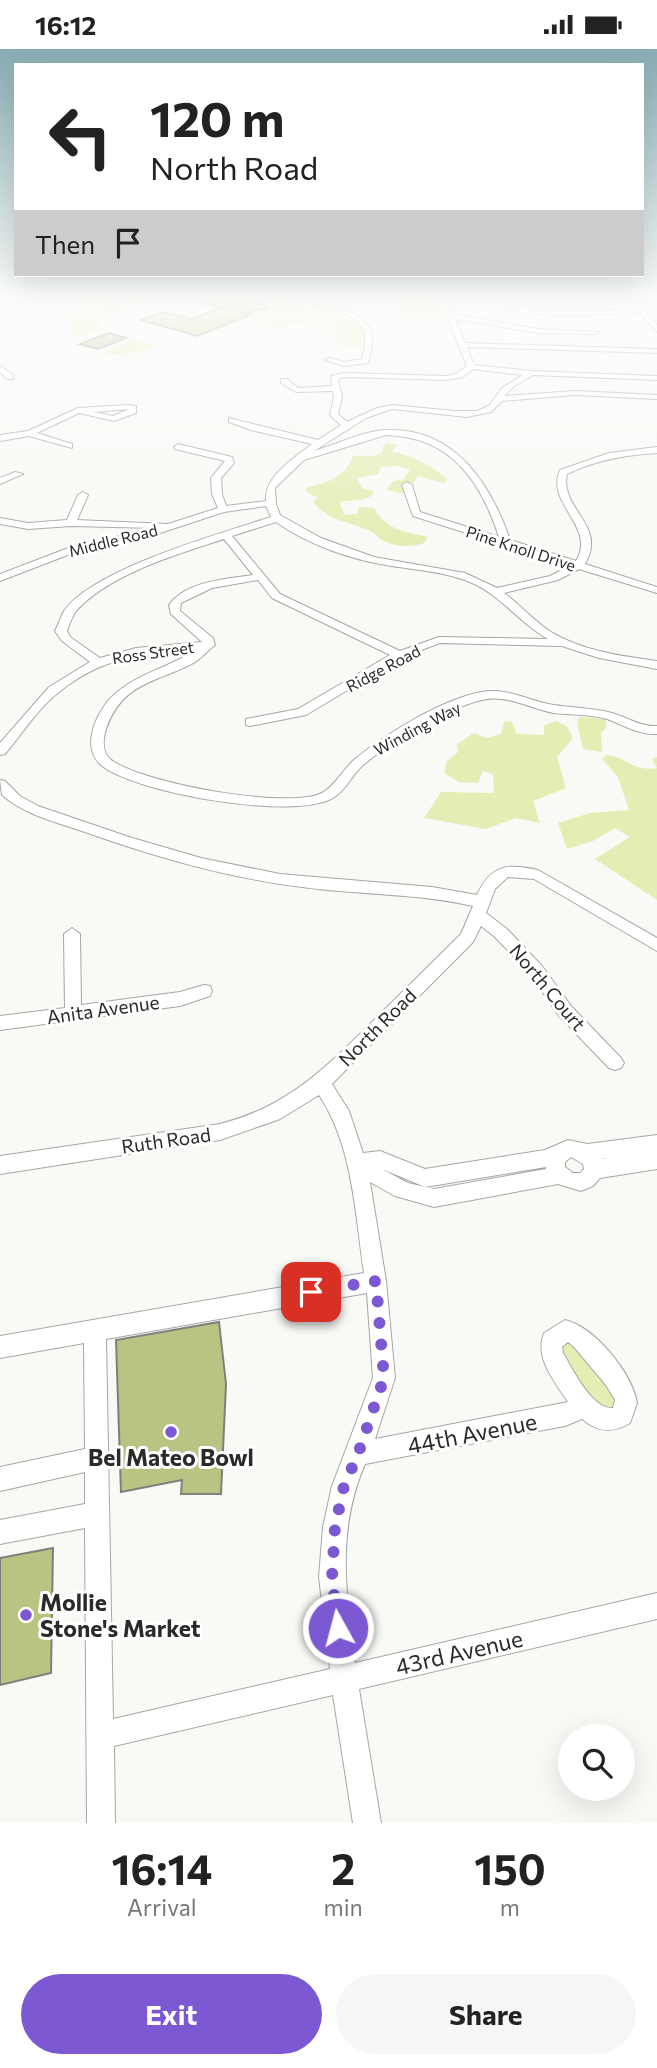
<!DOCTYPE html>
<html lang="en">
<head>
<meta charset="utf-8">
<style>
	:root { --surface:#fff; --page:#f6f6f6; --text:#222; --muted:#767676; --accent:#7c59d3 }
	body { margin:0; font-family:Commissioner,sans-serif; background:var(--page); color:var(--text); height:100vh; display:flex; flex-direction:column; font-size:26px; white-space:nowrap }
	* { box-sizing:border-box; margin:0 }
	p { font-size:23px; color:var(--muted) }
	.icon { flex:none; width:38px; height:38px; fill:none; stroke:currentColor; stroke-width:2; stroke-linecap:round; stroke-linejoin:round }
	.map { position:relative; height:1774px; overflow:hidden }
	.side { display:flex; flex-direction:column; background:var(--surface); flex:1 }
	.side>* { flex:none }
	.hud { position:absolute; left:14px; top:14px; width:630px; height:214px; border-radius:0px; box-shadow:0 7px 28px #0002; background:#fff; color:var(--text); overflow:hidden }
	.fabs { position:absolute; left:558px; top:1675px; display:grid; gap:14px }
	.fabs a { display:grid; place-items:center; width:77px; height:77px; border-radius:50%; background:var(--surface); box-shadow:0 7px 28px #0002; font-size:35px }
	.pin { position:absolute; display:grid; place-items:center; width:60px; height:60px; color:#fff; margin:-30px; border-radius:14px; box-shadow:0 4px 10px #0006 }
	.me { position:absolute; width:77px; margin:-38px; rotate:353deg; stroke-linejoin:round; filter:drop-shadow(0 0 5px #0008) }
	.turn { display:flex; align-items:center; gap:24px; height:147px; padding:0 21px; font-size:32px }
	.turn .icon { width:91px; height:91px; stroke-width:2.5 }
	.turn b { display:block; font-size:49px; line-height:60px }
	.then { display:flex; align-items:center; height:66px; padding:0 21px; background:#0003; gap:14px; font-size:26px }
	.eta { display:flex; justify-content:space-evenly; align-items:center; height:119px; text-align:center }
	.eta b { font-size:42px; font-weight:700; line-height:49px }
	.cta { display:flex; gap:14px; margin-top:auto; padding:14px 21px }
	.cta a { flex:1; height:80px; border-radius:42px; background:var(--accent); color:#fff; font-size:28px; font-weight:700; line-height:80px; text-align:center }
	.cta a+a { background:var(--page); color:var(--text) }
	.status { display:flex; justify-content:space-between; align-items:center; height:49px; padding:0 35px; background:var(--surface); direction:ltr }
	.status svg { height:19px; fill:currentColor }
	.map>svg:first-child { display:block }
	.green { fill:#e3eeb4 }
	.building { fill:#b7c482; stroke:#7f807d; stroke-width:2 }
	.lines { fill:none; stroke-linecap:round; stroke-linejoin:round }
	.minor-casing { stroke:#a6a7a3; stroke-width:2 }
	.minor { fill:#fff; fill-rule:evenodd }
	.route { stroke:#7c59d3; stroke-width:12; stroke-dasharray:0 21.6 }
	.poi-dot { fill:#7c59d3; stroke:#fff; stroke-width:2.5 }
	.labels { text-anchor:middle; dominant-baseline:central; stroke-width:6; stroke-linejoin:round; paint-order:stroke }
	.far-street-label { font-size:16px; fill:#2a2a29; stroke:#fff }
	.street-label { font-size:19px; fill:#2a2a29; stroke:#fff }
	.near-street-label { font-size:23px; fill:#2a2a29; stroke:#fff }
	.near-poi-label { font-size:23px; font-weight:bold; fill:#2a2a29; stroke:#fff }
</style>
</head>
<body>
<div class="status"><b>16:12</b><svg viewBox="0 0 49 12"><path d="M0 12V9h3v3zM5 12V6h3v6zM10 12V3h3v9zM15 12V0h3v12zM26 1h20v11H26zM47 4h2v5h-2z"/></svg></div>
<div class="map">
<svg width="657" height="1774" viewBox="0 0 657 1774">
	<rect width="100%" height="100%" fill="#f9faf6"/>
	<g class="green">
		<path d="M73,245L80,246L154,245L84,258L73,255Z"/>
		<path d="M140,249L145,250L102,268L96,281L80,287L69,285L71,265Z"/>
		<path d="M395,249H435L444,267L408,272Z"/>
		<path d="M269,252C284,250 299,255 312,264L311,273L274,279L266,275L268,267L252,260L268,259L262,255Z"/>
		<path d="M317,256C338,261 365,270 366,296L348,297L335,291L334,278L336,277L317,270Z"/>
		<path d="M132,291L157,297L125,306L103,304Z"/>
		<path d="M387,394L397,396L392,402C413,408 432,416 448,431L443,434L418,427L412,437V443L405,445L386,441L393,432L404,430L410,420L397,417L381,418L378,425L357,429L363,440L373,441V446L365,450L339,453L345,466L357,465L359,458L374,459C386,481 405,483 428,488L424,494C413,498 397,498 386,493C381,491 377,486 372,483C352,473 328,472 313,453L318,449L305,442L308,438C328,434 346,427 353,407H374L383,403V397Z"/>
		<path d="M579,668L606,670V679L601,684L602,703L583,700L577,674Z"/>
		<path d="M511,672L517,685L544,686V677L556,672L567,677L573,689L557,708L566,739L533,752L540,774L516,769L486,780L424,769L441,743L494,744L493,725L483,722L478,734L459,733L444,724L447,712L458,703L457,695L474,684L486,689L501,685L504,673Z"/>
		<path d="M606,706C627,708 632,723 657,719L652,710L657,708V851L595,810L630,788L615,779L593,792L567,800L558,774L590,764L629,761L618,728L602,710Z"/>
		<path d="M571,1291L616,1344V1361L596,1358L559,1299Z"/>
	</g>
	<g class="building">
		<path d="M181,245H230L249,249L269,259L243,264L250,266L197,287L141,271L163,263L191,270L222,259L180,248Z"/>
		<path d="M109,284L126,289L98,300L80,295Z"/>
		<path d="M219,1273L226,1335L221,1445H181L182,1431L121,1443L116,1291Z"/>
		<path d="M53,1499L51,1624L0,1636V1509Z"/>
	</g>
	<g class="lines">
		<defs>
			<g id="minor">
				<path d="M277,245C299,245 361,258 371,282C374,291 371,304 368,314L344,317L325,311L329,309L344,313L362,310C364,302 367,291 364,282C354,256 297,256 277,245Z"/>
				<path d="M438,245H511L505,247C520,270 609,260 637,260L625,245H631L644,260H657V264H647L657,276V283L640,264C611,264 525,272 504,256C503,255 499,249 498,247H445L453,265L538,280L599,283L595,285L538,284L455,270L465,294L657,300V304L467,298L474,316L531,322L657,327V331L533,326L513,338L504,347L575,342L657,346V350L575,346L502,352L491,363L467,368L392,360L366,369L314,402C335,396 366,381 387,381C454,378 491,435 510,491L576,512C597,478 545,455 560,421L609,404L657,398V404C625,406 596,411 567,425C559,460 608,476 585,515L657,538V544L579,520L558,531L504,544C520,556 534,572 551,583C583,602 621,607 657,612V620L599,609L562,597L440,594L403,608L306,666L250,677L246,676V670L298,660L390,606L272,549L258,531L212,539L181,554L180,562L213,589L215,596C208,601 203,608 195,613C157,634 123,632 106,680C103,690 102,703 110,710C139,734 289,761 322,744C336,736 343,720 355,710C387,684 441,651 481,643C507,638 529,652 554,656C573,659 593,659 612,664C627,668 640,678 657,677V685C638,686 624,676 607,670C589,665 571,666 554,664C532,660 510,647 487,650C454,655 385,696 361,718C351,728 345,742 333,749C295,772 134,744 101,716C82,699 94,670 107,653C131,625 168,620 197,600C142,605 104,607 59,643C38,659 22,685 5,705L0,706V694L49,638L90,613L62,592L55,582C58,576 61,568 64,562C93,520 222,484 271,468L266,457L224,463L148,488L78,502L0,532V525L71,498L156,479L71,477L28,480L0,475V469L28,474L67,471L78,446L83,443L88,446L77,471L168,475L218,459L212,445L211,429L225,412L175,400L174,398L178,395L232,408L234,414L221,429L222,445L226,457L266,452C264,427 294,409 312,395L251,381L229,373V369L318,391L341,376L330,366L334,348L333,342L296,343L281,334V330H287L298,339L332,337L331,327L344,324L447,327L457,324L467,317ZM473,320L523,326L502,339L489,357L477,362H454L392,356L377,359L347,373L338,365L342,348L338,330L344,328L447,331L463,328ZM386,386C450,388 480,430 499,488L420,463L412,436L407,433L402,436L413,467L570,517L550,527L497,539L465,524L374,508L321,489L280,466L276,455L275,439L304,411ZM276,473C307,495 349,510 386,516C414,521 443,522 470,533C501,546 519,574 548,590L439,588L400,602L280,545L232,487ZM224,490L253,526C226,530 186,532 169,556L171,565L202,593L136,599L100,609L70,588L67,582C69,576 72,568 76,562C109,525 178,505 224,490Z"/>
				<path d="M0,317L13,326V330H7L0,323Z"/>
				<path d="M129,356L136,357V364L114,372L79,364L37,384L72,395V399L29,387L0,392V386L28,382L78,359ZM129,360L113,367L94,363Z"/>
				<path d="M15,423L23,425L0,435V429Z"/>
				<path d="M0,731L5,732L20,747L38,757L129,788L201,809L280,825L432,838L477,846C491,816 507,814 538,821L657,889V902L534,830L508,828L495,840L486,864L507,880L542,917L571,957L621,1009L624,1014L621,1019L615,1021L609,1019L559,967L530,925L495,888L481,877L473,893L332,1035L349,1062L363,1104L380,1102L425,1120L545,1101L568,1091L587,1095L657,1086V1102L601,1110L657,1102V1120L600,1129L593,1137L581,1142L558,1135L434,1158L395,1147L370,1133L386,1232L395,1329L375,1390L568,1353C555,1333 534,1309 544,1284L565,1271C595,1278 632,1324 637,1354L630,1374C612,1385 597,1383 582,1370L565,1377L365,1415C336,1482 346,1544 355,1614L657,1544V1570L359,1640L381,1774H353L333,1646L114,1697L115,1774H87L85,1479L0,1495V1471L85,1455V1423L0,1442V1418L85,1400L84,1294L0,1309V1287L364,1224C355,1164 353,1097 319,1046L280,1070L220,1091L0,1125V1107L220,1075C289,1057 324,1020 373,972C402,943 432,914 461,885L473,857C417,844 359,846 302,838C228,829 155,808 85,783C56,773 25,766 2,746ZM571,1108L583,1115L584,1120L580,1124H573L565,1118V1113ZM546,1118V1120L434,1140L408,1134L382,1120L425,1138ZM367,1244L373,1329L332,1437L323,1478L319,1528L330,1620L113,1670L106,1290ZM568,1293L574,1298L606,1336L615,1351L613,1359C592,1361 572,1319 563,1304L562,1298Z"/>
				<path d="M72,879L80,885L81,956L180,943L204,936L210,937L212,942L210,947L180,957L0,981V967L65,959L64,885Z"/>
			</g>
		</defs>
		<use href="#minor" class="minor-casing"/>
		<use href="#minor" class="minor"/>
	</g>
	<linearGradient id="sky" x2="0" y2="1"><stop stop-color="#87adb2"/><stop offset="0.5" stop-color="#fcfdfb"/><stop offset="1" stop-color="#fcfdfb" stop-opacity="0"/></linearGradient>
	<rect width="657" height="493" fill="url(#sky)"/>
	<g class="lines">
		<path class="route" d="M311,1243L376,1232L384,1329L358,1405L344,1437L335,1478L332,1528L338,1579"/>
	</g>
	<g class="poi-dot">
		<circle cx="171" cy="1383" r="7"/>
		<circle cx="26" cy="1566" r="7"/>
	</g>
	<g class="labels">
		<g class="far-street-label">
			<text transform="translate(113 491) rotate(-14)">Middle Road</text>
			<text transform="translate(521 499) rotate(18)">Pine Knoll Drive</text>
			<text transform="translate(153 603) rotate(-8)">Ross Street</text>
			<text transform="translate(383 619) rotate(-28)">Ridge Road</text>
			<text transform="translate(417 679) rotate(-28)">Winding Way</text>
		</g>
		<g class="street-label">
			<text transform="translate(548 938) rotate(50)">North Court</text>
			<text transform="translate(103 960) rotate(-8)">Anita Avenue</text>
			<text transform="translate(377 978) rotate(-45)">North Road</text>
			<text transform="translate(166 1091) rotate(-8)">Ruth Road</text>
		</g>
		<g class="near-street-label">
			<text transform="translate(472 1384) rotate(-11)">44th Avenue</text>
			<text transform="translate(459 1603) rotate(-13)">43rd Avenue</text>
		</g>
		<g class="near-poi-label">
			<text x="171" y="1408">Bel Mateo Bowl</text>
			<text x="40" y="1553" text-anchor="start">Mollie<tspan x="40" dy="26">Stone's Market</tspan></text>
		</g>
	</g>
</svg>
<div class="fabs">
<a><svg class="icon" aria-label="search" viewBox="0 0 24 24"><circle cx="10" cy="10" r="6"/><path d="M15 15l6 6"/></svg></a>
</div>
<div class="pin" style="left:311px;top:1243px;background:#d93025"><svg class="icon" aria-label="arrive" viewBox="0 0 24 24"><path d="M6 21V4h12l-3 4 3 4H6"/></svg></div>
<svg class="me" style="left:338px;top:1579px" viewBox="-20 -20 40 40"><circle r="17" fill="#7c59d3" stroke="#fff" stroke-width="3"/><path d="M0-11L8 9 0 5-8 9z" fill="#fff"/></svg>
<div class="hud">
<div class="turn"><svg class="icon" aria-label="left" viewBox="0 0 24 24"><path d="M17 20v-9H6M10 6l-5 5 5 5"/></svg><div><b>120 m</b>North Road</div></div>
<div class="then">Then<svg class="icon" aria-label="arrive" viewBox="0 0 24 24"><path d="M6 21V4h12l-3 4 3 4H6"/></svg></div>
</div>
</div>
<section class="side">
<div class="eta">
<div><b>16:14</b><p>Arrival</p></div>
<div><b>2</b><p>min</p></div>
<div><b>150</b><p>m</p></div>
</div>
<div class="cta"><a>Exit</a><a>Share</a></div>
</section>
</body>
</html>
